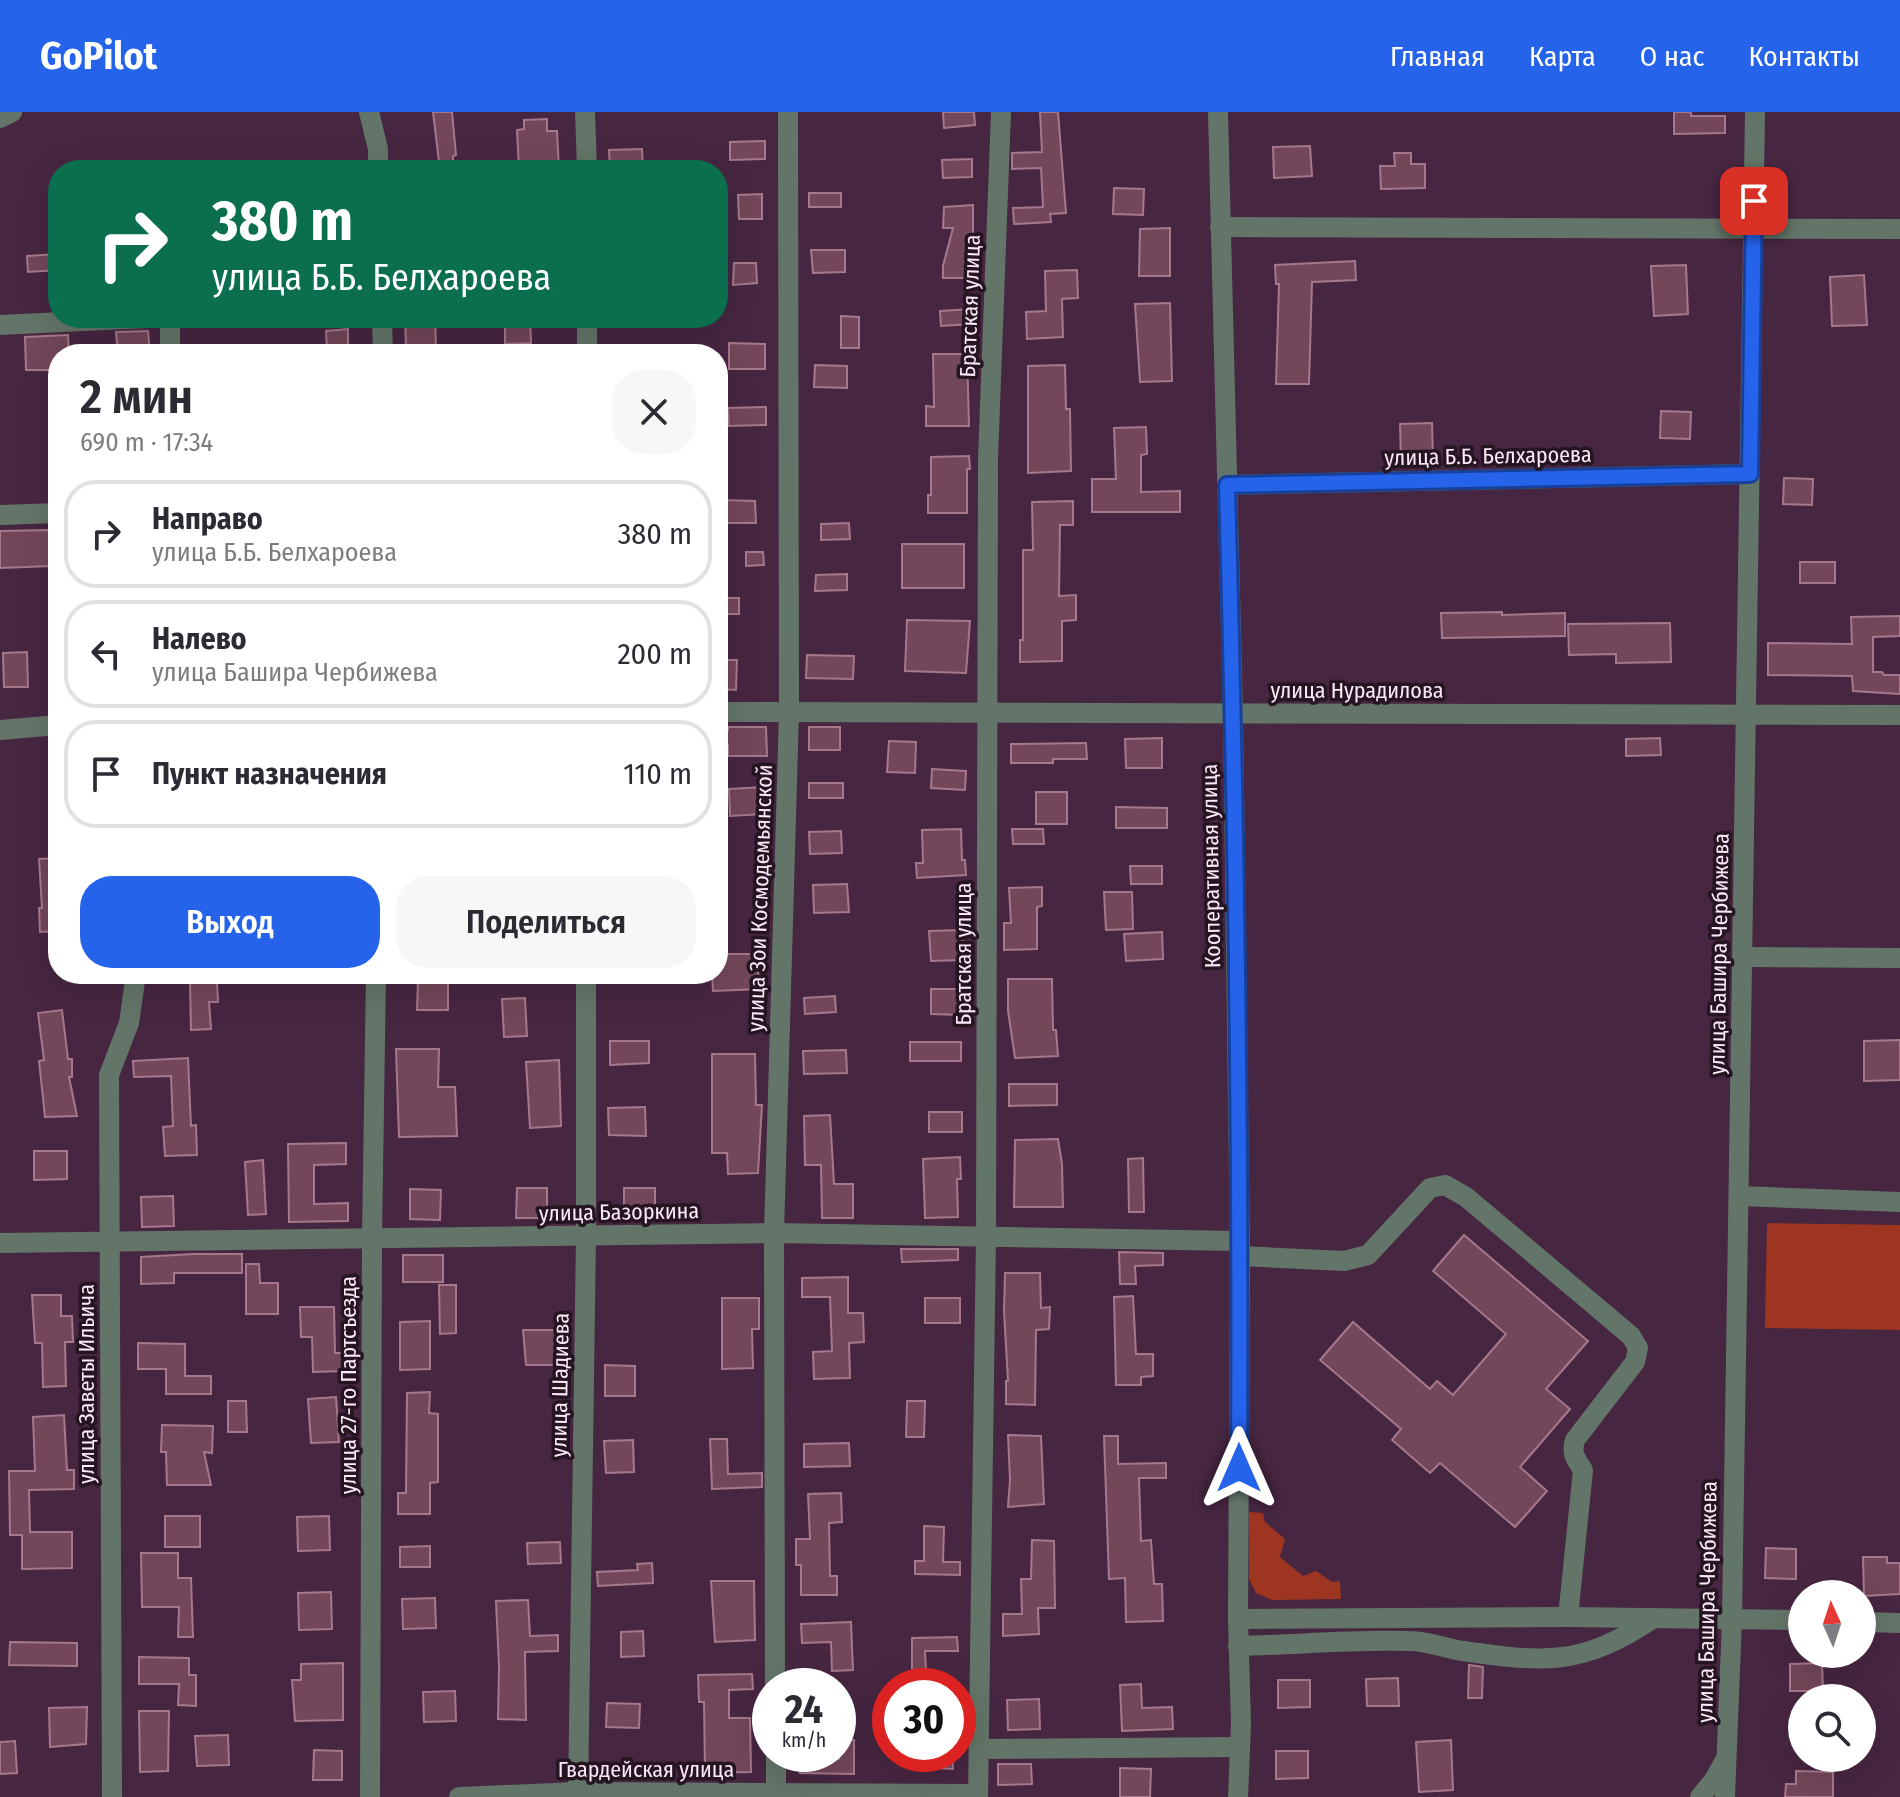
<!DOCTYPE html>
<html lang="ru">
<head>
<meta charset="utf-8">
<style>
	:root { --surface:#fff; --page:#f7f7f7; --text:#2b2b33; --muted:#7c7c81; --line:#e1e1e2; --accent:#2563eb }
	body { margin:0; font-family:"Fira Sans Condensed",sans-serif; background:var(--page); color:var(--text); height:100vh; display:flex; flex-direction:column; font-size:30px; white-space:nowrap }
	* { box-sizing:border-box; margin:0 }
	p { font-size:26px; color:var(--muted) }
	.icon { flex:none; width:44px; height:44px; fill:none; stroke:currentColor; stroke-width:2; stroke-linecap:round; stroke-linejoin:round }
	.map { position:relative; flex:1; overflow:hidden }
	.panel { position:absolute; left:48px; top:232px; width:680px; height:640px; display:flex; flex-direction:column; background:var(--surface); border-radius:32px; box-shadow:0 8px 32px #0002 }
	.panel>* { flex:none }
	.hud { position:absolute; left:48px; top:48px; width:680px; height:168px; border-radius:32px; box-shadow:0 8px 32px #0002; background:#0b6e4f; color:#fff; overflow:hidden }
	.needle { width:52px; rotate:357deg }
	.buttons { position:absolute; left:1788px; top:1468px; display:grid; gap:16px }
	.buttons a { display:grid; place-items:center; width:88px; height:88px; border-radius:50%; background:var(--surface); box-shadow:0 8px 32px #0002; font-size:40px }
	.speed { position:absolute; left:752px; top:1556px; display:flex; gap:16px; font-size:40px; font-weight:700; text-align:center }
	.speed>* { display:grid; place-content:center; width:104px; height:104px; border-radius:50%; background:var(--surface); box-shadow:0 8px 32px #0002; line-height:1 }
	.speed small { font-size:20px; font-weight:400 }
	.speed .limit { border:12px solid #d22; background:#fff; color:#111 }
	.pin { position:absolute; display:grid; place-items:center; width:68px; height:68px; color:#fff; margin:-34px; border-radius:16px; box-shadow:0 4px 12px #0006 }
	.me { position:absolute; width:88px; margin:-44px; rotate:0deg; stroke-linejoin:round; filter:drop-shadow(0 0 6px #0008) }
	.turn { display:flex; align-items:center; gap:28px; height:168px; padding:0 32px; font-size:36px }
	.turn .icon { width:104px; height:104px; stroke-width:2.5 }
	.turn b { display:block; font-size:56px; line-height:68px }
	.round { display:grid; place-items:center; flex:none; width:84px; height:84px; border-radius:32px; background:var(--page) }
	.head { display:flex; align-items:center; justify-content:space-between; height:136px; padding:0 32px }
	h1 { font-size:48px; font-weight:600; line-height:60px }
	.button { display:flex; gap:16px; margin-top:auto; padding:16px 32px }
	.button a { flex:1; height:92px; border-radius:32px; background:var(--accent); color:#fff; font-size:32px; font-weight:600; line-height:92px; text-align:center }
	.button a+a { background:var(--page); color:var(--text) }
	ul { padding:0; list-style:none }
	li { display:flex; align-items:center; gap:24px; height:108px; margin:0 16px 12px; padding:0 16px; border:4px solid var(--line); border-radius:32px }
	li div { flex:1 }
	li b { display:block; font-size:30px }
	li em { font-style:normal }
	header { display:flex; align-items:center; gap:48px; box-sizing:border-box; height:112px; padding:0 40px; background:var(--accent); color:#fff }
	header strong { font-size:38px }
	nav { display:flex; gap:44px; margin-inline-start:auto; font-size:28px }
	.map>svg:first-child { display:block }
	.green { fill:#9d3520 }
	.building { fill:#724759; stroke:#a7788b; stroke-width:2 }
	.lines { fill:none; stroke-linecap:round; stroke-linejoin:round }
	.minor { stroke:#637568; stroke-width:20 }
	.route-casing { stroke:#184099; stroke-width:20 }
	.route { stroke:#2563eb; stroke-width:14 }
	.labels { text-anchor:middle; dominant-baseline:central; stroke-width:7; stroke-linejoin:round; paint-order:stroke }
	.street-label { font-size:22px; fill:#fde7f8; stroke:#241521 }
</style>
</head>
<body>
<header>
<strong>GoPilot</strong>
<nav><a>Главная</a><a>Карта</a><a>О нас</a><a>Контакты</a></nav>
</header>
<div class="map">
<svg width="1900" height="1685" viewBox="0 0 1900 1685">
	<rect width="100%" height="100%" fill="#472641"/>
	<g class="green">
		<path d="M1767,1111L1900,1113V1218L1765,1216Z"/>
		<path d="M1249,1400L1263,1401L1265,1410L1285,1427L1280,1445L1303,1464L1316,1459L1332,1470L1340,1469L1341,1487L1272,1488L1256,1481L1249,1467Z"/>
	</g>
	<g class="building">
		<path d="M433,0H452L456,43L453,44V58H440Z"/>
		<path d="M943,0H974L975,13L944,16Z"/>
		<path d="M1040,0H1058L1066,101L1050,102L1051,110L1014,112L1013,96L1043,95L1041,56L1012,57V41L1042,40Z"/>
		<path d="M1674,0H1691V4H1725V21L1674,22Z"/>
		<path d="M547,7V19H557L559,58H519L517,18L524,17V8Z"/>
		<path d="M765,29V47L730,48V30Z"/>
		<path d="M1310,34L1312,64L1274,66L1273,35Z"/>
		<path d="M642,37L643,58H610L609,38Z"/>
		<path d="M1394,41H1411V52H1425V76L1381,77L1380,54H1395Z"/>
		<path d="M972,47V65L943,66L942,48Z"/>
		<path d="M1114,76L1144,77L1143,103L1113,102Z"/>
		<rect x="809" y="81" width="32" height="14"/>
		<path d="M762,82V107H739L738,83Z"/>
		<path d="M973,93V123H978L976,137L970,138L969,166H943V154L953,116H943L944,95Z"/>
		<path d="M1170,116V164H1139L1140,117Z"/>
		<path d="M811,138H845V160L813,161Z"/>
		<path d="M58,142V158L28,160L27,144Z"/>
		<path d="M1355,149L1356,168L1312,170L1309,272H1276L1279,172H1276L1275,153Z"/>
		<path d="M734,151H756L757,171L733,173Z"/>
		<path d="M1686,153L1688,202L1654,204L1651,154Z"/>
		<path d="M1077,158L1078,186L1062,187L1063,225L1027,227L1026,200L1046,199L1045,159Z"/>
		<path d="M1864,163L1867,213L1832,214L1830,165Z"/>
		<path d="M1170,191L1172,269L1140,270L1135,192Z"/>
		<path d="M972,197V212L941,214L940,199Z"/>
		<path d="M841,204L859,205V236H841Z"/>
		<path d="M405,206H435L436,235H406Z"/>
		<path d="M505,206H530L531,231L505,232Z"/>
		<path d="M348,217V240H327L326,219Z"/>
		<path d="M148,219L150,242H118L116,220Z"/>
		<path d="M68,223L69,242H58V258H26L25,225Z"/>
		<path d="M729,231L765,232V257H729Z"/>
		<path d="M933,242H967L969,314H926V294L934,295Z"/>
		<path d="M815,253L847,254V276L814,275Z"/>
		<path d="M1065,253L1066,297H1070L1071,359L1028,361V254Z"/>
		<path d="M766,295V313L729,314L728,296Z"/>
		<path d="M1661,299L1691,300L1690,327L1660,326Z"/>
		<path d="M1432,311L1433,347L1401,348L1400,312Z"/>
		<path d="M1146,315L1147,342L1141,343V380L1180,379V400H1092V367H1116L1114,316Z"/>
		<path d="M969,344L970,357H967V401H928V383H931V345Z"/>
		<path d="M1784,366L1813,367L1812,393L1783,392Z"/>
		<path d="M721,388L755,389L756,411H720Z"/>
		<path d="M1073,389V413H1060L1059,484L1076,483V508L1062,509V549L1020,550V528H1023V438H1033L1032,390Z"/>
		<path d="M849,411L850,427L821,428V412Z"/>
		<path d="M50,418L51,454L0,456V419Z"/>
		<rect x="902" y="432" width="62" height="44"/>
		<path d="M746,440H763L764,453L746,454Z"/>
		<rect x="1800" y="450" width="35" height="21"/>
		<path d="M847,462V478L815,479L816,463Z"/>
		<rect x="718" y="486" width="21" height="16"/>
		<path d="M1502,500V503L1565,501V524L1442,526L1441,501Z"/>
		<path d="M1900,504V524L1873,525V560H1882L1884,563H1900V582L1853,579L1852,564L1768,563V531L1852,532L1851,505Z"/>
		<path d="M907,508L970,509L966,561L905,559Z"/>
		<path d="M1670,511L1671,550L1616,551V542L1569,543L1568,512Z"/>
		<path d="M27,540L28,575H4L3,541Z"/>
		<path d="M807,543L854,544L853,567L806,566Z"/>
		<path d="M718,548H737L736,578L718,577Z"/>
		<path d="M728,615H766L767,644H728V633H718V618H728Z"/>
		<rect x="809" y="615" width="31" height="23"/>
		<path d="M1162,626V656H1126L1125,627Z"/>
		<path d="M1660,626L1661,643L1626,644V627Z"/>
		<path d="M889,629L916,630L915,661L887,660Z"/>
		<path d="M1086,631L1087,647H1053V651H1011V632Z"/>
		<path d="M932,657L966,659L965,678L931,676Z"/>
		<rect x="809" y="671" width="34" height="15"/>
		<path d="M764,675L765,702L730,704L729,677Z"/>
		<rect x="1036" y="680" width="31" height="32"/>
		<path d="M1116,695L1167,696V716H1116Z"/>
		<path d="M961,717L962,748H965L966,763L917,766L916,751H923L922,718Z"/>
		<path d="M1012,717H1043L1044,732H1013Z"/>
		<path d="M841,719L842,741L810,742L809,720Z"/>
		<path d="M58,746V819L40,820L39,796H42L39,747Z"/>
		<path d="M1130,754H1162V772H1131Z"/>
		<path d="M847,772L849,800L814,801L813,773Z"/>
		<path d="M1042,775V794L1037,795V837L1004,838V811H1011L1009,776Z"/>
		<path d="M1104,780H1132L1133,817L1106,818Z"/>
		<path d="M962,818L963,848L931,849L929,819Z"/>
		<path d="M1162,820L1163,847L1126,849L1124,822Z"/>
		<path d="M718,842H756L760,877L713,879L712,862H718Z"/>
		<path d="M1008,867H1052L1053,918H1056L1058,944L1015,946L1008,899Z"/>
		<path d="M418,868L448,869V898H417Z"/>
		<path d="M190,870H217L218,890H209L211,917L191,918Z"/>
		<path d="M931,877H962L961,903L931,902Z"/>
		<path d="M835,884L836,900L805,902L804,886Z"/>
		<path d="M525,886L527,924L504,925L502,887Z"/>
		<path d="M62,898L68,947H72V965H69L77,1004L45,1005L39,949L44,948L38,901Z"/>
		<path d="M1900,928V968L1864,969V929Z"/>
		<path d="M610,929H649V951L610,953Z"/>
		<rect x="910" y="930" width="51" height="19"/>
		<path d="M396,937H439L438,975H455L457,1024L399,1025Z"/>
		<path d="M846,938L847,961L804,962L803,939Z"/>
		<path d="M712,942H755L756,993H762L758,1061L728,1062L727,1041H712Z"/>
		<path d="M188,946L191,1014L196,1013L197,1043L165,1044L163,1015L173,1014L171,964L134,965L133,949Z"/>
		<path d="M559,948L561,1014L530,1016L526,950Z"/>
		<path d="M1009,972H1057V993L1009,994Z"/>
		<path d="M645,995L646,1024L609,1023L608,996Z"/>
		<rect x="929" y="1000" width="33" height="20"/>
		<path d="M830,1003L834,1072H853V1106H822L821,1053H805L804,1004Z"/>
		<path d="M1058,1027L1062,1052L1063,1095H1014L1015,1028Z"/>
		<path d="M346,1031V1052L314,1053V1092L348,1091V1109L289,1110L288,1032Z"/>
		<path d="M34,1039H67V1067L34,1068Z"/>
		<path d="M960,1045L961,1067H957L958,1105L925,1106L923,1047Z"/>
		<path d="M1143,1046L1144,1100H1129L1128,1047Z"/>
		<path d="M263,1048L266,1102L248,1103L245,1050Z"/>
		<path d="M517,1076H547V1106H516Z"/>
		<rect x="624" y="1076" width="31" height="30"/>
		<path d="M410,1077L441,1078L440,1108L410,1107Z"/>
		<path d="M173,1084L174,1114L142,1115L141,1085Z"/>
		<path d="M1464,1123L1588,1229L1546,1277L1570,1297L1520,1355L1547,1379L1515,1415L1440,1351L1430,1361L1392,1328L1401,1317L1320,1248L1353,1210L1430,1277L1437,1269L1453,1283L1506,1222L1433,1159Z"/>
		<path d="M901,1137H958V1148L902,1150Z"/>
		<path d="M1119,1140L1163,1141V1153L1135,1154L1136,1172H1120Z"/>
		<path d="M193,1142H242V1161H174V1171L141,1172V1145Z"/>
		<rect x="403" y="1143" width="40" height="27"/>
		<path d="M246,1152H259L260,1171H278V1202H246Z"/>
		<path d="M1005,1161H1040L1041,1196L1050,1195L1049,1217L1036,1218L1035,1293L1006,1292V1269H1008L1004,1199Z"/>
		<path d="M848,1165V1201H863L864,1230L849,1231L850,1266L814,1267L813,1240L832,1239L830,1185H802V1166Z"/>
		<path d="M439,1173H456V1221L440,1222Z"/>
		<path d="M32,1183H61V1204H72L73,1230H65L66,1274L43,1275L42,1231H35Z"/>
		<path d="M1133,1184L1136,1242H1153V1264L1141,1265V1273H1116L1114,1185Z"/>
		<path d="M722,1186H759V1217H752L753,1256L722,1257Z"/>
		<rect x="925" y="1186" width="35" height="25"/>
		<path d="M300,1195H334L335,1241H343V1259L313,1260L312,1225H301Z"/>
		<path d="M430,1209V1257L400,1258V1210Z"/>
		<path d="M523,1218H556L558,1253H526Z"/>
		<path d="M138,1231L185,1232V1264H211V1282H166V1257H138Z"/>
		<path d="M605,1253L635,1254V1284H605Z"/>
		<path d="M430,1280L429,1301L438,1302V1370L430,1371V1402H398V1381H406L407,1281Z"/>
		<path d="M336,1285L339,1330L311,1331L308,1287Z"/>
		<path d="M228,1289H246L247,1320H228Z"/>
		<path d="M907,1289H925L924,1325H906Z"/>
		<path d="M64,1303L67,1358H74V1377L29,1378L30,1420H72V1456L22,1457V1423H10L9,1359H35L33,1305Z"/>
		<path d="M162,1313L213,1314L212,1341L204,1340L211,1373H167L166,1340H161Z"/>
		<path d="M1008,1323L1041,1324L1044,1392L1008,1395L1010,1368Z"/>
		<path d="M1104,1324H1118V1352L1166,1351V1366H1139L1141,1429L1151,1428L1154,1472H1162L1163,1509L1126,1510L1125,1466L1109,1467Z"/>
		<path d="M710,1327H727L728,1362L762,1361V1375L712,1377Z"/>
		<path d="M633,1328L634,1360L606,1361L604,1329Z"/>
		<path d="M849,1331L850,1354L804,1355V1332Z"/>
		<path d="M841,1381L842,1410L829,1411L830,1464H837V1483H801V1453H796V1427H810L808,1382Z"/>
		<rect x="165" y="1404" width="35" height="31"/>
		<path d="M329,1404L330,1438L298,1439L297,1405Z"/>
		<path d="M924,1414L944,1415L943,1450H960V1463L915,1462V1449H924Z"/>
		<path d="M1032,1428L1054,1429L1055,1496H1038L1039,1522L1003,1524V1502H1022L1021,1467H1031Z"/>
		<path d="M560,1430L561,1451L528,1452L527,1431Z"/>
		<path d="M430,1434V1455H400V1435Z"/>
		<path d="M1766,1436L1796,1437V1467L1765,1466Z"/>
		<path d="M141,1441H178V1466H191L193,1525H178L179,1495H142Z"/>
		<path d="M1863,1445H1887V1451H1900V1482L1864,1484Z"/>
		<path d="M652,1451L653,1471L598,1474L597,1460L638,1458L637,1452Z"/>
		<path d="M711,1469H754L755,1528L715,1530Z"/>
		<path d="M331,1480L332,1517L299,1518L298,1481Z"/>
		<path d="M435,1486L436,1516L403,1517L402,1487Z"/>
		<path d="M528,1488L530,1524L558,1523V1539L525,1540L526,1608L498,1607L499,1555L496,1489Z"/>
		<path d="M851,1510L853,1558L832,1559L831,1530L802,1531L801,1512Z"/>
		<path d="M643,1519L644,1544L621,1545V1520Z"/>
		<path d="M957,1525L958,1539H925L926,1560L912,1561V1526Z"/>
		<path d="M10,1530L77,1531V1554L9,1553Z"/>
		<path d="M139,1545L189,1546V1563H196V1594L178,1593L179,1572H139Z"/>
		<path d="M343,1551V1608L295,1609L292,1568H301V1552Z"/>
		<path d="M1822,1551L1823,1579H1790V1552Z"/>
		<path d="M1469,1553L1483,1555L1482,1586H1468Z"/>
		<path d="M752,1562L753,1577L729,1578V1606H750L751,1660L705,1661L704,1590H699L698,1563Z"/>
		<path d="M1398,1566L1399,1594H1367L1366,1567Z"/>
		<path d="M1278,1568H1310V1595L1278,1596Z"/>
		<path d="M1141,1572L1142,1596L1172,1595L1173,1617L1122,1619L1120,1573Z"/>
		<path d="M455,1579L456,1609L424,1610L423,1580Z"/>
		<path d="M1039,1587L1040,1617L1008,1618L1007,1588Z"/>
		<path d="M607,1591L640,1592L639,1616L606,1615Z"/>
		<path d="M87,1595L86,1632L50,1635L49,1596Z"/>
		<path d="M139,1599H169L168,1659L140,1660Z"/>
		<path d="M228,1623L229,1653L197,1654L195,1624Z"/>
		<path d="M839,1628H854V1662L800,1661V1647H839Z"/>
		<path d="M1451,1628L1453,1678L1419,1680L1416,1630Z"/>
		<path d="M15,1629L17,1661L0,1662V1630Z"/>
		<path d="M314,1638L342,1639V1668H313Z"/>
		<path d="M1276,1639H1308V1666L1276,1667Z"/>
		<path d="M922,1642H952L953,1657L920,1655Z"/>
		<path d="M998,1652H1031L1032,1672L998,1673Z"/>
		<path d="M1120,1656L1151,1657L1150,1685H1120Z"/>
		<path d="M1796,1659L1833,1660V1685H1785L1786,1672H1796Z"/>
	</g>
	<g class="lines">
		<g class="minor">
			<path d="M369,0L378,37V58"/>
			<path d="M585,0L587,58"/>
			<path d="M1218,0L1233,602L1240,1144L1238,1507L1241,1612L1238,1685"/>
			<path d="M0,6L12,0"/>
			<path d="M1220,115L1900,117"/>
			<path d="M170,206V242"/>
			<path d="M382,206L383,242"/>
			<path d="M0,213L146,206"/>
			<path d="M587,242V206"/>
			<path d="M1227,373L1750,362"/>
			<path d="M0,403L58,401"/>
			<path d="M718,600L1900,603"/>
			<path d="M0,618L58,613"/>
			<path d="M1743,845L1900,846"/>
			<path d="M1739,1084L1900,1090"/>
			<path d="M0,1131L774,1121L1239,1129"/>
			<path d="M1240,1144L1344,1149L1368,1143L1430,1076L1445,1073L1466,1085L1631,1224L1638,1236L1635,1250L1575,1328C1571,1341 1575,1346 1583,1358L1568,1505"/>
			<path d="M1238,1507L1568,1505L1802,1508"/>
			<path d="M1862,1510L1900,1511"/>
			<path d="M1238,1534C1294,1533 1352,1527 1409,1529C1428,1529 1444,1536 1463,1539C1546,1551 1582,1554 1654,1506"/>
			<path d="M775,1574L774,1121L789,600L788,0"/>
			<path d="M979,1637L1240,1635"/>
			<path d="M776,1642V1685"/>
			<path d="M112,1685L109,963L129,911L136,862"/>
			<path d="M370,1685L372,1127L376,862"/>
			<path d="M459,1685L578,1680L978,1682"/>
			<path d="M578,1685L586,1124V862"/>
			<path d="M978,1685L986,1125L988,347L1001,0"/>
			<path d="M1700,1685L1714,1668L1725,1648"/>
			<path d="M1725,1685L1732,1507L1755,0"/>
		</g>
	</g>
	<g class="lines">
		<defs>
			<path id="route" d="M1239,1356C1241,1028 1236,701 1227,373L1750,362L1754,89"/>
		</defs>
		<use href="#route" class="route-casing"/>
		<use href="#route" class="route"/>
	</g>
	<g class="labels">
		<g class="street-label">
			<text transform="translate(970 194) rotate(-88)">Братская улица</text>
			<text transform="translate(1488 344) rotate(-1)">улица Б.Б. Белхароева</text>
			<text x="1357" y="578">улица Нурадилова</text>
			<text transform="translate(1211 754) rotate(-91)">Кооперативная улица</text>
			<text transform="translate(760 786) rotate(-88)">улица Зои Космодемьянской</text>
			<text transform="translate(963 842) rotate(-90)">Братская улица</text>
			<text transform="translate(1719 842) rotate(-89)">улица Башира Чербижева</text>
			<text transform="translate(619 1100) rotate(-1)">улица Базоркина</text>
			<text transform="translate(86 1272) rotate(-90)">улица Заветы Ильича</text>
			<text transform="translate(348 1273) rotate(-90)">улица 27-го Партсъезда</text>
			<text transform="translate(560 1273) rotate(-89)">улица Шадиева</text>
			<text transform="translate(1707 1490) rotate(-89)">улица Башира Чербижева</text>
			<text x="646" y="1657">Гвардейская улица</text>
		</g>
	</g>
</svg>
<div class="buttons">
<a><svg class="needle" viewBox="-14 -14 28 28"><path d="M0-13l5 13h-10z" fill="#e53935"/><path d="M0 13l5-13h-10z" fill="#7c7c81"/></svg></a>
<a><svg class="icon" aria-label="search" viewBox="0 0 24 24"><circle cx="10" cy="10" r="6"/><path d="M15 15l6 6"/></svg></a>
</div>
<div class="speed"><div>24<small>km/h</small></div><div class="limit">30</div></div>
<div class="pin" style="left:1754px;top:89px;background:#d93025"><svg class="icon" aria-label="arrive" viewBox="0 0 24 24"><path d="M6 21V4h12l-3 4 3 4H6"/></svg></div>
<svg class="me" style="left:1239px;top:1356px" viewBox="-20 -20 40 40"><path d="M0-17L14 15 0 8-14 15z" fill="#2563eb" stroke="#fff" stroke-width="4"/></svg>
<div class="hud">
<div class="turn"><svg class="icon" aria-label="right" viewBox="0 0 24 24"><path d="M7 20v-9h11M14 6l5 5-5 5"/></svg><div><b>380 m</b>улица Б.Б. Белхароева</div></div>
</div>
<section class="panel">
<div class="head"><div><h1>2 мин</h1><p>690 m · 17:34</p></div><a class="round"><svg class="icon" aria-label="close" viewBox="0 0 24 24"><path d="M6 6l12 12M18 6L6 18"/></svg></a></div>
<ul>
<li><svg class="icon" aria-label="right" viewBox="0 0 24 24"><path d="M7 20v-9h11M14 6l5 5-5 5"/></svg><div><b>Направо</b><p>улица Б.Б. Белхароева</p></div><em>380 m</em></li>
<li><svg class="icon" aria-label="left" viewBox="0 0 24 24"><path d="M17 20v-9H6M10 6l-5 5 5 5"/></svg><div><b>Налево</b><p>улица Башира Чербижева</p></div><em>200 m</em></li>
<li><svg class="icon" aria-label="arrive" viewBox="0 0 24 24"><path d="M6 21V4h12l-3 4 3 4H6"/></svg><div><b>Пункт назначения</b></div><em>110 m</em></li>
</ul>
<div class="button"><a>Выход</a><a>Поделиться</a></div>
</section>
</div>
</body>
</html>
